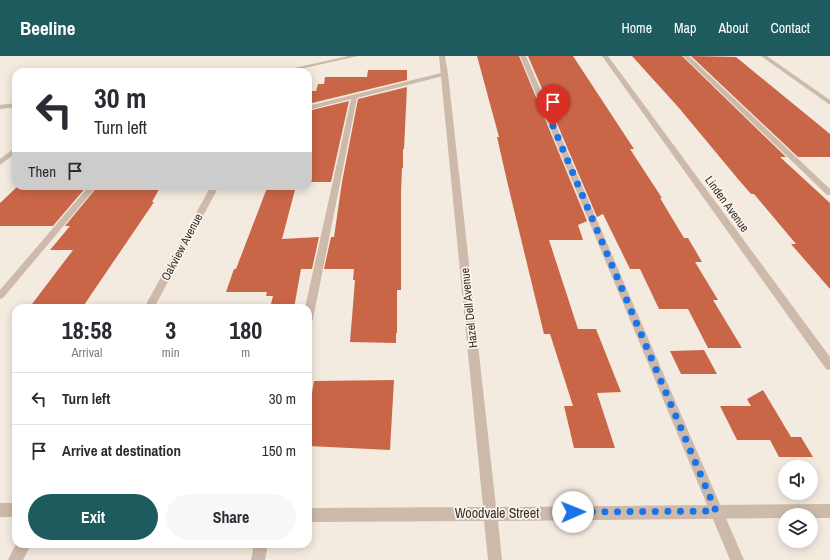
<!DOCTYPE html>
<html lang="en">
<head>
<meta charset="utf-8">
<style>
	:root { --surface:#fff; --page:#f7f7f7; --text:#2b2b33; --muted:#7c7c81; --line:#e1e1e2; --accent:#1e5b5f }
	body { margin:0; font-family:"Archivo Narrow",sans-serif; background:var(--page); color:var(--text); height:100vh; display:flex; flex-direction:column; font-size:15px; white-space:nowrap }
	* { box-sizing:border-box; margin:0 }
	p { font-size:13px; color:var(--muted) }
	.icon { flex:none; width:22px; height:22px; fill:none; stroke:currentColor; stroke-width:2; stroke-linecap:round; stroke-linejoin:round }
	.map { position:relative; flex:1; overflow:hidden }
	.panel { position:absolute; left:12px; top:248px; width:300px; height:244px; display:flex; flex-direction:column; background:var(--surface); border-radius:12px; box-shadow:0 2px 10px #0003 }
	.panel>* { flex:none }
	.banner { position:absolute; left:12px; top:12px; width:300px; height:122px; border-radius:12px; box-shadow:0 2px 10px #0003; background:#fff; color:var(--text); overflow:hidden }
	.controls { position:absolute; left:778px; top:404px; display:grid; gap:8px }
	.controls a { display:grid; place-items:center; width:40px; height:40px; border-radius:50%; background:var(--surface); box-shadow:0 2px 10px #0003; font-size:20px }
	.pin { position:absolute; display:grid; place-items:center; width:34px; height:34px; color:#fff; margin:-41px -17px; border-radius:50% 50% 50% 0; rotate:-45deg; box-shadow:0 0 4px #0007 }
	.pin .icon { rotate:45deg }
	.me { position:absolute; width:44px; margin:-22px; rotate:89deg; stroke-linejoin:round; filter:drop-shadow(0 0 3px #0008) }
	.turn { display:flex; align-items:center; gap:14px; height:84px; padding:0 16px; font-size:18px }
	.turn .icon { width:52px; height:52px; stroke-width:2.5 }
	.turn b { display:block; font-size:28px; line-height:34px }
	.then { display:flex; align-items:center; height:38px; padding:0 16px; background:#0003; gap:8px; font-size:15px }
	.eta { display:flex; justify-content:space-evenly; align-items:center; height:68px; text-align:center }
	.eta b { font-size:24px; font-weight:700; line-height:28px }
	.cta { display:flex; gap:8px; margin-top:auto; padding:8px 16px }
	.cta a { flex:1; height:46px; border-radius:24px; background:var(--accent); color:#fff; font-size:16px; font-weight:700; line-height:46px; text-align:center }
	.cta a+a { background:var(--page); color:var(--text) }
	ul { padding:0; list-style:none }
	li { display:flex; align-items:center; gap:12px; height:52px; padding:0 16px; border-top:1px solid var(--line) }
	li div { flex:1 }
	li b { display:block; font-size:15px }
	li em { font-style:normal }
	header { display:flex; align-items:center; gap:24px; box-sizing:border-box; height:56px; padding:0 20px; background:var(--accent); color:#fff }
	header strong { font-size:19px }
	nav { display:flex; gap:22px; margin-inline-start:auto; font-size:14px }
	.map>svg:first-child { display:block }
	.building { fill:#ca6648 }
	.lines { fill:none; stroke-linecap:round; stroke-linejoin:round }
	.lane { fill:#cdbaab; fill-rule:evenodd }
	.street { fill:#cdbaab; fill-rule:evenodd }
	.route { stroke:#1a73e8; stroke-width:7; stroke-dasharray:0 12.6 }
	.labels { text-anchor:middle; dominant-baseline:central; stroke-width:3.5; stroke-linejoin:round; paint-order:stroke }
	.street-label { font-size:12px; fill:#3b302b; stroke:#fbf5ed }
	.near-street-label { font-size:14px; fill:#3b302b; stroke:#fbf5ed }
</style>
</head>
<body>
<header>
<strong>Beeline</strong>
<nav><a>Home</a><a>Map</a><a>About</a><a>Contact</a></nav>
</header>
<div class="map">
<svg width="830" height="504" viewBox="0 0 830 504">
	<rect width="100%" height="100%" fill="#f4ebe0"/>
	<g class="building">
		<path d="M477,0H519L587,165L578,169L583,184H549L578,273H596L621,336L597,337L615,392H574L564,350H573L550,278H544L507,125L497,81H499Z"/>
		<path d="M528,0H573L634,93H630L662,142H660L684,182H688L702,206H695L718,244H713L742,292H708L688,253H659L640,213H630L603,158L597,161Z"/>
		<path d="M632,0H682L786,101H780L830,147V233L791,188H796L754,138H751L738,123L679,52Z"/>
		<path d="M691,0L736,1L830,78V101H798Z"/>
		<path d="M368,14H407V24L308,48V35H316L318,28H324L325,21H367Z"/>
		<path d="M407,31L404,93H403V112H402L401,136V234H397V277H396V287L350,286L355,224H353L354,213H324L331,181H334L342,126L358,43Z"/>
		<path d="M349,45L331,126H308V55Z"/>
		<path d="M18,130H87L53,170H0V147Z"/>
		<path d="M98,130H161L152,146H154L82,252H29L73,194H50L70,170H65Z"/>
		<path d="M275,130H296L282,183L319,181L312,213H301L294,252H270L273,240H266L267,236H226L234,213H236L267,132H274Z"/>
		<path d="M704,294L717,318H681L670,295Z"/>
		<path d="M394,324L390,394L308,390V360L314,325Z"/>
		<path d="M763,334L791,381H801L813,401H779L770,384H737L720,350H751L747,343Z"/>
	</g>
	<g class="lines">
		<g class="lane">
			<path d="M520,0H526L744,504H730Z"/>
			<path d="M683,0H689L830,133V139H827Z"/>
			<path d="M445,16L447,17V19L357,42L313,263L312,266L308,267V252H305L351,43L308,54V50Z"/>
			<path d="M89,130H97L3,242L0,243V234Z"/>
			<path d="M254,488H268L265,504H251Z"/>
		</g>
		<g class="street">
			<path d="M348,0H358L287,16H276Z"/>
			<path d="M439,0H445L448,18L496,451L830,448V462H811V459H785V462L498,465L502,504H488L484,465L308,466V452L483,451Z"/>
			<path d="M602,0H608L830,301V314L826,313Z"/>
			<path d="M761,0H767L830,44V49Z"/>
			<path d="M16,47V51L0,53V49Z"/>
			<path d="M16,91V97L0,109V103Z"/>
			<path d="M211,130H219L154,252H144Z"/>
			<rect x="0" y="447" width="16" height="14"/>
			<path d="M16,488H31L23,504H8Z"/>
		</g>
	</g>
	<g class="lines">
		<path class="route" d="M553,70L716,455L573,456"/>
	</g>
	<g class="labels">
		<g class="street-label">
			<text transform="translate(727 148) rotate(54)">Linden Avenue</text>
			<text transform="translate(182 191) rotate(-62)">Oakview Avenue</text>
			<text transform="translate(469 252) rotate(-96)">Hazel Dell Avenue</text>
		</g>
		<g class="near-street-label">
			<text x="497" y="457">Woodvale Street</text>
		</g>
	</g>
</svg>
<div class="controls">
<a><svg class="icon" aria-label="sound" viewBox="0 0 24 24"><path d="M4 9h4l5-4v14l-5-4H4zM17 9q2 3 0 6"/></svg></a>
<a><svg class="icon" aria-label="layers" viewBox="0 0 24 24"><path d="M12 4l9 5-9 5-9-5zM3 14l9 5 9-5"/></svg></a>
</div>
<div class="pin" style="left:553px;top:70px;background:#d93025"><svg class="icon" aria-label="arrive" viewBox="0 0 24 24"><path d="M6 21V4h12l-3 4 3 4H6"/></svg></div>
<svg class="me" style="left:573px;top:456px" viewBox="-20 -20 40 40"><circle r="19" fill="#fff"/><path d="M0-13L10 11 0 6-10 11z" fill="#1a73e8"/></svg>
<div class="banner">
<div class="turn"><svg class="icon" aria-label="left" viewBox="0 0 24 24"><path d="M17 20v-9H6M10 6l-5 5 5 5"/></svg><div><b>30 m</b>Turn left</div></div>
<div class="then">Then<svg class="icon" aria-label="arrive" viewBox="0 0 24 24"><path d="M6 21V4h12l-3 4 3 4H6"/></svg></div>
</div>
<section class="panel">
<div class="eta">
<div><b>18:58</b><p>Arrival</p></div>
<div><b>3</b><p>min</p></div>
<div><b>180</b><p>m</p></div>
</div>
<ul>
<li><svg class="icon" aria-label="left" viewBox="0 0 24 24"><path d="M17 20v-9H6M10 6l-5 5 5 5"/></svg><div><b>Turn left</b></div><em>30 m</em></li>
<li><svg class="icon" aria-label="arrive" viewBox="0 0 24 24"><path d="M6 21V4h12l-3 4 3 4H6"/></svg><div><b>Arrive at destination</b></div><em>150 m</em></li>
</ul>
<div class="cta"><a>Exit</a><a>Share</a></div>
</section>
</div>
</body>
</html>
